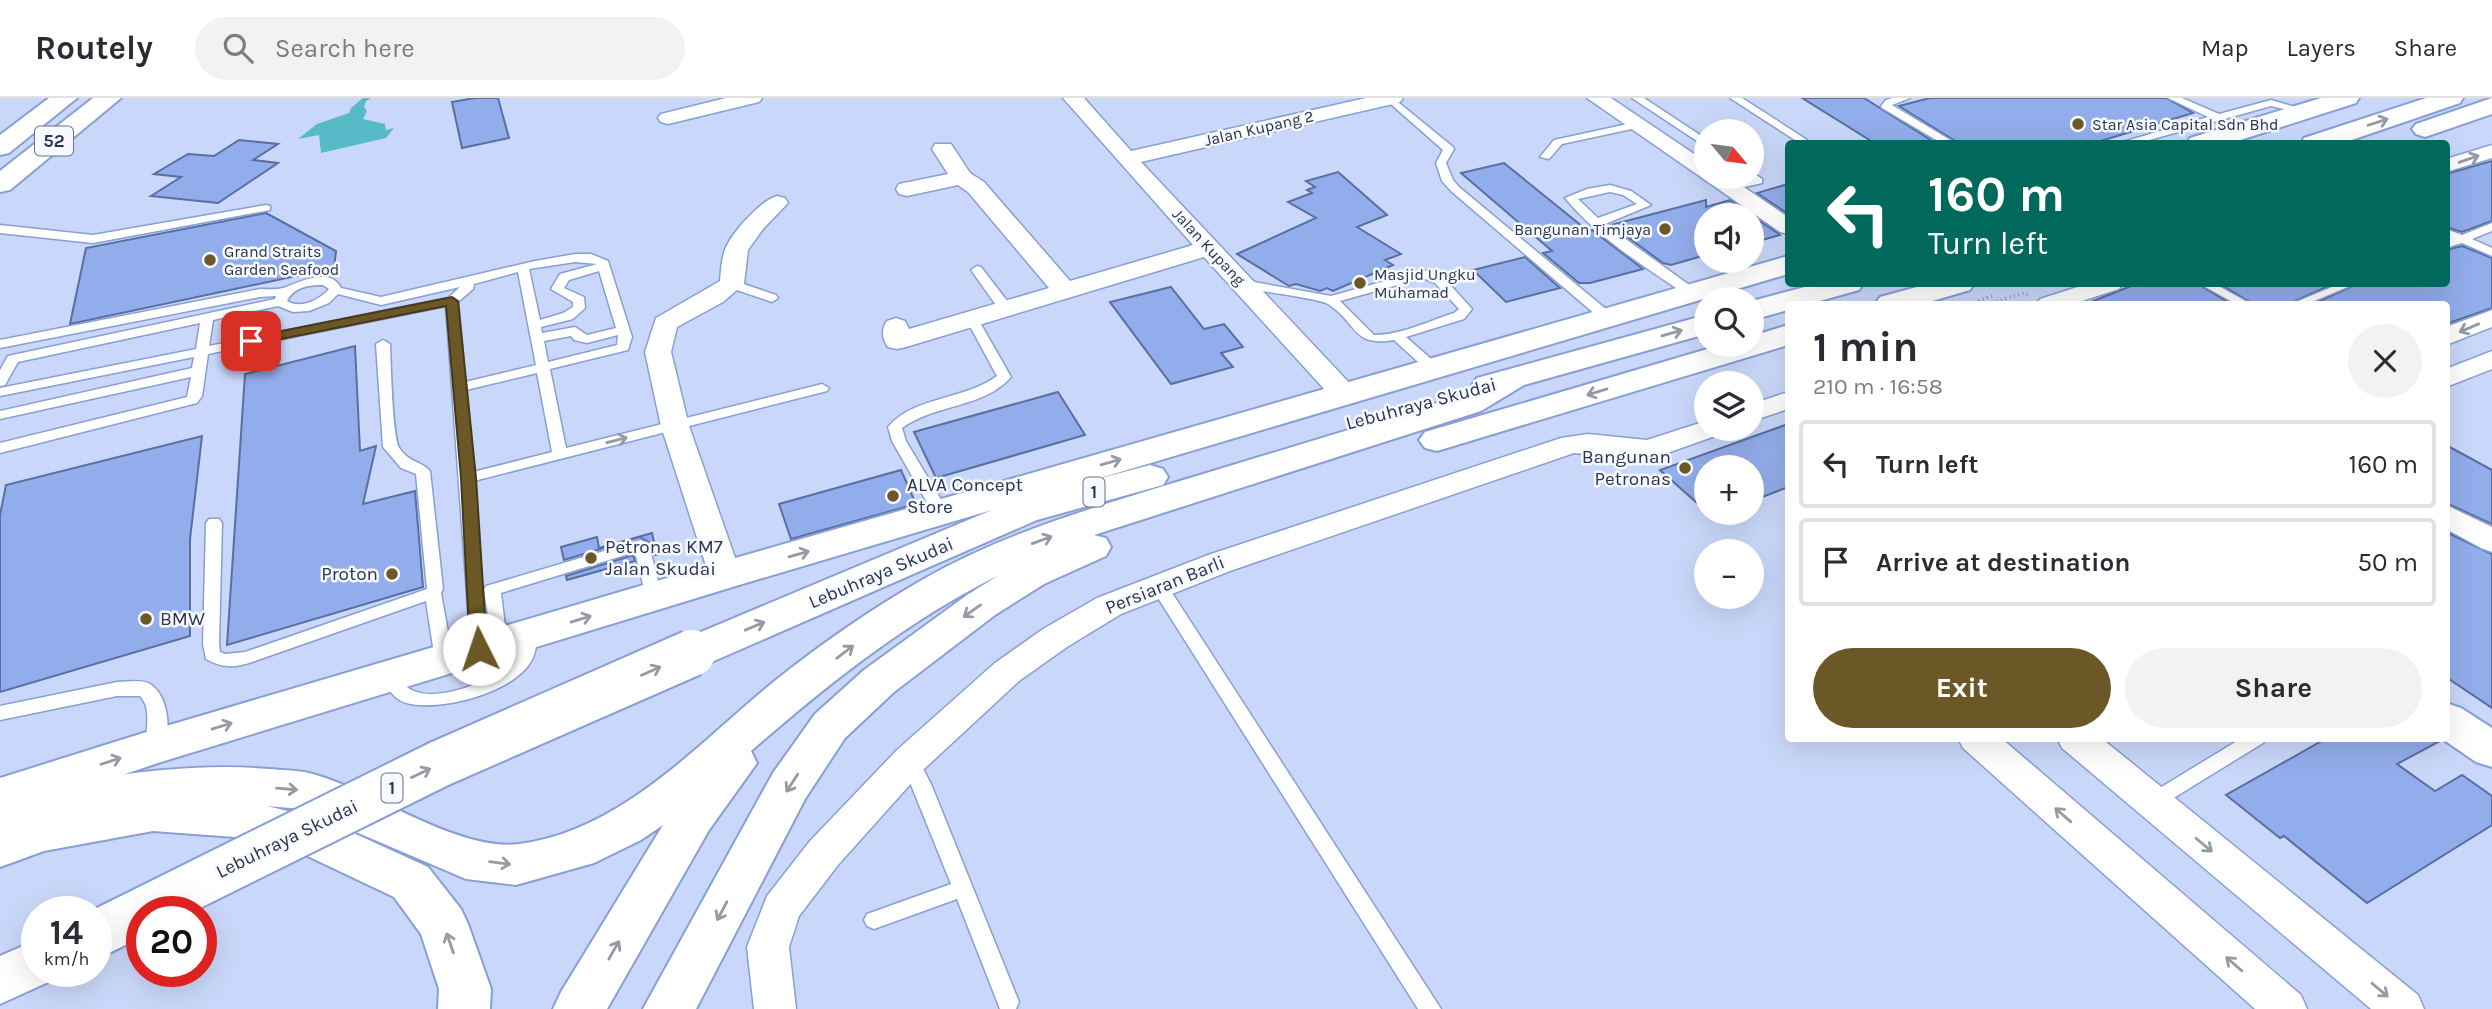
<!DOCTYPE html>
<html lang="en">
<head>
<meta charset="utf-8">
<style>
	:root { --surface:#fff; --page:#f2f2f3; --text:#2b2b33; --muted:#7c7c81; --line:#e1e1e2; --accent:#6c5726 }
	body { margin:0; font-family:Karla,sans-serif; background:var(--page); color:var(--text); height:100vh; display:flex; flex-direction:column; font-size:26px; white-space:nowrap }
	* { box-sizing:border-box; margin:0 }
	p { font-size:23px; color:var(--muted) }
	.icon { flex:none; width:38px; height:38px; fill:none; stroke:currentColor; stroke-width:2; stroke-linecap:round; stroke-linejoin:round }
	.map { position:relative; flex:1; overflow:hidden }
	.drawer { position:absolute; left:1785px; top:203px; width:665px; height:441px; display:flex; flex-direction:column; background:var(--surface); border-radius:7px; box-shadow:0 7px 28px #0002 }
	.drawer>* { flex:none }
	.top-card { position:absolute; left:1785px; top:42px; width:665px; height:147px; border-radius:7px; box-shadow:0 7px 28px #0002; background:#00695c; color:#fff; overflow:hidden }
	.needle { width:46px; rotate:119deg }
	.buttons { position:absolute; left:1694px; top:21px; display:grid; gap:14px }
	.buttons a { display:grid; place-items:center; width:70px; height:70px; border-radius:50%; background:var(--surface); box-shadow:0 7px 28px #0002; font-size:35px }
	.speed { position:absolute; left:21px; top:798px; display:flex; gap:14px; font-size:35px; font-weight:700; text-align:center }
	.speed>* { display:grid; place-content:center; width:91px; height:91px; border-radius:50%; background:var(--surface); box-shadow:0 7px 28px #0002; line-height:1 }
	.speed small { font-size:18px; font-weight:400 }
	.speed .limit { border:10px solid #d22; background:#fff; color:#111 }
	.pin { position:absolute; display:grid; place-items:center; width:60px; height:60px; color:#fff; margin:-30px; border-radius:14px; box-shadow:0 4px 10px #0006 }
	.me { position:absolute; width:77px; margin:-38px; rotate:356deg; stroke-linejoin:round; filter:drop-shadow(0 0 5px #0008) }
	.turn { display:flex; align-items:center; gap:24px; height:147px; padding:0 28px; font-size:32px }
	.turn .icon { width:91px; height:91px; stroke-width:2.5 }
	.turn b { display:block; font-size:49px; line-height:60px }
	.round { display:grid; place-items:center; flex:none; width:74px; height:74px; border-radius:37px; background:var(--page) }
	.overview { display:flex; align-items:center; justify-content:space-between; height:119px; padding:0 28px }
	h1 { font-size:42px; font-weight:700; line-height:52px }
	.primary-button { display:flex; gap:14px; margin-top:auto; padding:14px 28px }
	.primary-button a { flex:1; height:80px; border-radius:42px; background:var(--accent); color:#fff; font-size:28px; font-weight:700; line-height:80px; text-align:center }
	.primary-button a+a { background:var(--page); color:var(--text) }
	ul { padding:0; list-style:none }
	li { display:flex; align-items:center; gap:21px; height:88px; margin:0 14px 10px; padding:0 14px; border:4px solid var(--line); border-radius:7px }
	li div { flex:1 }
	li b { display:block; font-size:26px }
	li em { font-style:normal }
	header { display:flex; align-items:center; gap:42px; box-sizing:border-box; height:98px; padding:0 35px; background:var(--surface); border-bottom:2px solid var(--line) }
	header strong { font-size:33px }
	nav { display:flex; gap:38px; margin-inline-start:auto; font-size:24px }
	.search { width:490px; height:63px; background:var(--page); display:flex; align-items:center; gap:18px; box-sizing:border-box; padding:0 24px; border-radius:38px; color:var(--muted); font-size:26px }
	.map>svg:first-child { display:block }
	.water { fill:#56bbc7 }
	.building { fill:#92adeb; stroke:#596fa1; stroke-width:2 }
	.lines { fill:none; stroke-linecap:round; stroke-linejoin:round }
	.service-casing { stroke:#879fd4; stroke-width:3 }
	.minor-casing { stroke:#879fd4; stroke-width:3 }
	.tertiary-casing { stroke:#879fd4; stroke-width:4 }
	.trunk-casing { stroke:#879fd4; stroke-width:4 }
	.path { stroke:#8e9bb9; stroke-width:3.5; stroke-dasharray:1 3.5; stroke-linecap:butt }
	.service { fill:#fff; fill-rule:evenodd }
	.minor { fill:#fff; fill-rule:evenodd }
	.tertiary { fill:#fff; fill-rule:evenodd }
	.trunk { fill:#fff; fill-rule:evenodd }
	.trunk-bridge-casing { stroke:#879fd4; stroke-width:50; stroke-linecap:butt }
	.trunk-bridge { stroke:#fff; stroke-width:46 }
	.oneway { stroke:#959aa5 }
	.route { fill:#6c5726; stroke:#463919; stroke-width:2 }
	.poi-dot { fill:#6c5726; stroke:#f6f9ff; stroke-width:2.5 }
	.labels { text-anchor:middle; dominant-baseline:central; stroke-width:5; stroke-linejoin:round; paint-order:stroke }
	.far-poi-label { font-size:16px; fill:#2b354b; stroke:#f6f9ff; text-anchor:start }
	.far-street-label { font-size:16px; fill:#2b354b; stroke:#f6f9ff }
	.shield { fill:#f6f9ff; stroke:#687081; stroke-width:2 }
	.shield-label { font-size:18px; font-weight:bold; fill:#2b354b }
	.street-label { font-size:19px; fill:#2b354b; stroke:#f6f9ff }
	.poi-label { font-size:19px; fill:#2b354b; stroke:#f6f9ff; text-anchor:start }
</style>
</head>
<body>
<header>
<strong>Routely</strong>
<div class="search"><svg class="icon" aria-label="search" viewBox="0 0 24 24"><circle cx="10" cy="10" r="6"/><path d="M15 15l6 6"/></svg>Search here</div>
<nav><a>Map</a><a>Layers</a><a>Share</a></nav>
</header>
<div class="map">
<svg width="2492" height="911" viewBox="0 0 2492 911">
	<rect width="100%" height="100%" fill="#c9d8fa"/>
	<path class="water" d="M363,0H371L366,3L364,9L367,13L363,21L385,26L386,32L394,30L386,40L321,55L319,37L298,41L317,26L349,15L351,10Z"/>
	<g class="building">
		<path d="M475,0H498L509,40L462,50L452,4Z"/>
		<path d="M1802,0H1864L1937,46H1876Z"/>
		<path d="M1930,0H2166L2193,15L2091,46H1960L1899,8Z"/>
		<path d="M239,42L278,46L253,62L278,65L218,105L151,98L181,79L154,76L188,56L214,58Z"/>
		<path d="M2492,63V123L2462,134L2446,129V76Z"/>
		<path d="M1504,65L1588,133L1592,132L1643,171L1590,185H1579L1543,155L1552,153L1461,75Z"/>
		<path d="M1338,74L1387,117L1357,129L1401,156L1385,162L1393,167L1333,193L1327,190L1320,193L1296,186L1289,188L1237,156L1316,120L1288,104L1312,95L1307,92L1315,89L1306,83Z"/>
		<path d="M1788,86V116L1757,95Z"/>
		<path d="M1706,102V109L1730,102L1751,117H1706V157L1671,167L1663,165L1611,127Z"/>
		<path d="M266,115L336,153L334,170L70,226L86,150Z"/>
		<path d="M1752,118L1779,136L1780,137L1752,145Z"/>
		<path d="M2462,148L2492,160V210L2446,226V206H2313L2357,186H2446V152Z"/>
		<path d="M1525,159L1560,190L1506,204L1473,172Z"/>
		<path d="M2136,186H2198L2231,206H2086Z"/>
		<path d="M2220,186H2333L2289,206H2253Z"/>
		<path d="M1171,189L1204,231L1224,226L1243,249L1221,255L1233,269L1171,286L1110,204Z"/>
		<path d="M355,248L360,353L376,348L363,406L415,393L423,489L227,547L245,276Z"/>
		<path d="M1058,294L1085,337L936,380L914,334Z"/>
		<path d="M1788,326V389L1752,403V369H1706V413L1660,372Z"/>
		<path d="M202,338L190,441V538L0,594V417L6,387Z"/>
		<path d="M2446,347L2492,372V426L2446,405Z"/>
		<path d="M901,372L916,406L791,441L779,406Z"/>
		<path d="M2446,434L2492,456V610L2446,579Z"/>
		<path d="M652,435L657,457H654L650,445L640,439L564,462L561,449L597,439L599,450Z"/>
		<path d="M633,457L635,463L567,482L566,478Z"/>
		<path d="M2327,640H2439L2440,643L2397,666L2435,693L2462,677L2492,698V727L2367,805L2284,738L2280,740L2226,697Z"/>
	</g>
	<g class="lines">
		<defs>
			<g id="service">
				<path d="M1384,0H1393L1453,49L1454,51L1446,65L1453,82L1459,89L1613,217V223H1603L1451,93L1442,83L1436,65L1443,52Z"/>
				<path d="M1632,0H1644L1706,41V49Z"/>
				<path d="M1730,0H1742L1807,42L1798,44Z"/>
				<path d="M1893,0H1910L1892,7L1957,46H1943L1882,10L1881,8L1886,2Z"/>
				<path d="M2168,0H2182L2219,16L2271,2L2309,13L2304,16L2271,8L2135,46H2116L2208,19Z"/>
				<path d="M1637,24L1641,25V29L1562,46L1549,61L1540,59L1554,42Z"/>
				<path d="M1752,74L1762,81V85L1727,93V89L1750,82L1748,79H1752Z"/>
				<path d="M1610,87L1631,93L1651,107L1605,126L1696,192V198H1688C1645,169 1598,140 1565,100L1587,91ZM1610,94L1623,97L1637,106L1598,120L1578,101Z"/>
				<path d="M266,107L270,108V112L93,145L0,135V127L93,137Z"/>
				<path d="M2492,125V133L2472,141L2492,150V158L2462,145L2446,150V143L2451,141L2446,139V131L2462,137Z"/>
				<path d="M575,156H591L608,163L632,239L628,252L550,271L566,350L822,286L829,290L827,293L474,383L487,551L485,555H473L471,551L446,208L208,256L202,298L197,305L0,355V345L187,299L191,279L0,321V313L192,270L194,259L0,298V290L196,251L200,225L18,264L5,287L0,288V272L8,258L275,201L276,198L260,199L0,250V242L260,191C267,191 277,192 283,190C300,184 330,168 341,190L381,199L535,163ZM575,164L597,166L560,176L551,191L573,204V209L563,215L540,222L529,171ZM599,173L616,230L587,237L575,229L542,235L541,229L573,221L585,210L584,199L564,190L569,182ZM518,174L536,267L465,284L458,204L473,191L474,186ZM323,187L329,191C318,203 301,211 287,203C294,189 309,187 323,187ZM460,189L448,200L209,248L213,222L278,208L293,214L309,213L329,205L338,196L381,207ZM618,237L617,247L548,264L544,243L571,238L574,242L587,245ZM537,275L552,354L473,374L466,292Z"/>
				<path d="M977,168L981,169L1011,208V214H1001L971,172Z"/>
				<path d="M1424,172L1443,179L1472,211L1464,221L1406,239L1439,268L1441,271L1434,275L1429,274L1394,242C1351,249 1358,225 1328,206C1318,200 1259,193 1243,190L1237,186L1243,182L1331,198ZM1423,180L1435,185L1459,211L1454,215C1429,223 1401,237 1374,237L1340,203Z"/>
				<path d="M732,182L776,197L778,200L772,204L728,189L726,186Z"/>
				<path d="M2200,186H2215L2251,206H2236Z"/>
				<path d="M2339,186H2355L2307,206H2291Z"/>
				<path d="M972,217L978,221L1011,279C984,310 935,306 902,330L906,343L949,415L941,420L933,415L892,343L888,329C914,298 965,302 997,278L966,221Z"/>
				<path d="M383,242L390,246C391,264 392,341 400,351C410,365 421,363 430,373L443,491L441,495L453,562L450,566H438L435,562L426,503L252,564C235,570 222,570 206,561L203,546L206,425L209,421H219L222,425L219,546L220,554L225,556L245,554L427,491L416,376L401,370L383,349L376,246Z"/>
				<path d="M641,442L649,447L662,499L660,503L654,505L646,499L635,454L501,495L507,545L505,549H493L484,492L486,488Z"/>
				<path d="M1159,482L1165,484L1441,911H1418L1153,492L1151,488L1153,484Z"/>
				<path d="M526,531L532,533C558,585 438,620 401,603C392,598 385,587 380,578L383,573H395C400,581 405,590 414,593C439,604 494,583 511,564C519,554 515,543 520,533Z"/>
				<path d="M117,584C126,584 142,581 150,586C169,598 172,635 162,653L156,655L150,653C141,635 155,615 140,598H117L0,622V608Z"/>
				<path d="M2242,640H2266L2263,645L2159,709L2152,712L2145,709L2143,704L2145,699Z"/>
				<path d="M910,655L916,657L931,686L1019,904L1016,911H1000L957,801L874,831L867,828L864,822L867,816L951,786L901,662L904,657Z"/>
			</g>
			<g id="minor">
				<path d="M726,0H762L759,4L668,26L661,24L658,20L661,16Z"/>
				<path d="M1063,0H1084L1131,53L1366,0H1403L1400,4L1393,6L1141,64L1355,291L1359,297L1355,303L1345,305L1335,303L1204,159L906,249L897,251L888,249C882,241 881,231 887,223L896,220L905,223L909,231L1049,190L968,94L958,87L907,98L899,96L896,91L899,86L948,76L932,51L935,46H951L970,75L984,84L1070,183L1193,147Z"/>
				<path d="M1587,0H1611L1706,64V79H1729L1788,119V136L1780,134Z"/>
				<path d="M2492,47V60L2446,74V61Z"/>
				<path d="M777,98L785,100L788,105L763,131L748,152L744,186L723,204L677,229L671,254L689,328L741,477L736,485L725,488L714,485L709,477L661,328L645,254L656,220L720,183C721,174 721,164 724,155C728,138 761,102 777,98Z"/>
				<path d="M2087,186H2122L2119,191L2073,206H2036L2040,201Z"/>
				<path d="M2492,212V229L2446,247V229Z"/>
				<path d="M2492,253V271L2446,289V271Z"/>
				<path d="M1788,294V311L1752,323V306Z"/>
				<path d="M1706,323V331H1722L1718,337L1656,359L1638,360L1574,355L1230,473L1121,516L1067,549L1019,583L923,672L838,767L799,818L789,849L796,911H754L747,849L767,798L810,743L897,652L995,565L1043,531L1097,500L1208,457L1561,340L1588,336L1647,342Z"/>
				<path d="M2446,407L2492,429V454L2481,450L2446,431Z"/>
				<path d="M1958,640H2001L2301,897L2307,911H2255L1963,650Z"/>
				<path d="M2057,640H2101L2418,897L2424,911H2371L2062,650Z"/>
			</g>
			<g id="tertiary">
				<path d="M2321,0H2359L2356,5L2228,46H2186L2190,40Z"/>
				<path d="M1788,158V176L739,487L161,664L0,718V680L156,631L711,467Z"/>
				<path d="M2446,605L2461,610L2492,630V669L2476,664L2441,640H2446Z"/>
			</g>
			<g id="trunk">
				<path d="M49,0H77L9,55L0,57V37Z"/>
				<path d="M93,0H121L10,92L0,94V73Z"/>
				<path d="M2426,0H2463L2460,5L2340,46H2300L2304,40Z"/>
				<path d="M2492,0V16L2425,39L2416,36L2412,31L2416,26Z"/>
				<path d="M1816,186H1863L1859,192L1809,206H1788V212L1752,222V203Z"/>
				<path d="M1928,186H1974L1970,192L1922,206H1875L1880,199Z"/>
				<path d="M1706,217V236L1524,287L1481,313L1094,437L1106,440L1111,449L1106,458L1044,486L995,517L894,594L845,640L805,701L696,911H643L773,675L815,616L864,572L967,497L999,477C907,523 828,586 751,653L757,665L709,732L607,911H553L561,894L663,727L641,742L594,765L516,787L466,781L302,711L267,708L325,722L428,769L461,811L468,826L491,891L490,911H438L439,891L421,836L394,799L299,754L235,739L153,733L44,753L0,769V695C89,682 180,663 269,671C282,672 296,672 309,675C370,690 457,754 519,746C620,733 696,648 771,586C818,548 870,512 922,482C1005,434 1099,408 1190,380C1279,353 1368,326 1457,299L1474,289L1472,287L1477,280Z"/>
				<path d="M1788,227V247L1437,353L1425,350L1419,342L1425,334L1721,247H1752V238Z"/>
				<path d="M1150,367L1163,371L1168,379L1163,387L1037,422L707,566L692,570L677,566L671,555L677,544L1011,404Z"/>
				<path d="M37,842V873H59L55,881L0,906V858Z"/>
			</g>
		</defs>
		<use href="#service" class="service-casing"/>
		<use href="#minor" class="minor-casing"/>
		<use href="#tertiary" class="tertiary-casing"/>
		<use href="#trunk" class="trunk-casing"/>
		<g class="path">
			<path d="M1984,206L1977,203L1992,198"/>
			<path d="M1988,206L2024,195L2028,197"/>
		</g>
		<use href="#service" class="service"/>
		<use href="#minor" class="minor"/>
		<use href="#tertiary" class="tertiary"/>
		<use href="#trunk" class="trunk"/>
		<defs>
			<path id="trunk-bridge" d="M96,836L439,666L692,555"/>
		</defs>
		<use href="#trunk-bridge" class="trunk-bridge-casing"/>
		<use href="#trunk-bridge" class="trunk-bridge"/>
	</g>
	<defs><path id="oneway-shaft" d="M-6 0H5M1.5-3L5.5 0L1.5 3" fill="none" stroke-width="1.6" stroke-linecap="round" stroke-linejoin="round" transform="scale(1.75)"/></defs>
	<g class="oneway">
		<use href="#oneway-shaft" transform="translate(2378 24) rotate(-18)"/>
		<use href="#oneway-shaft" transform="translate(2469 61) rotate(-19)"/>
		<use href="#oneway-shaft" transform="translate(2469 230) rotate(157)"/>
		<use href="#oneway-shaft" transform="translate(1672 235) rotate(-16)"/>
		<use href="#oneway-shaft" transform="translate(1597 294) rotate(163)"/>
		<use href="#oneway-shaft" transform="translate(617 342) rotate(-14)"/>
		<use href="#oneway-shaft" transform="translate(1111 364) rotate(-16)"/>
		<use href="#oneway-shaft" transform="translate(1042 442) rotate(-20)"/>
		<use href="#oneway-shaft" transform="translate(799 456) rotate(-16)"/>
		<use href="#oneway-shaft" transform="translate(972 513) rotate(145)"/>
		<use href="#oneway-shaft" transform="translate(581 521) rotate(-17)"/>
		<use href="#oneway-shaft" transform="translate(755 528) rotate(-23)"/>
		<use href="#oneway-shaft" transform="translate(845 554) rotate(-37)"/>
		<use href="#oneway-shaft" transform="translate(651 573) rotate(-24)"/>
		<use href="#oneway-shaft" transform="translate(222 628) rotate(-17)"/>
		<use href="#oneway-shaft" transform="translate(111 663) rotate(-18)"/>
		<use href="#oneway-shaft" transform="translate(421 675) rotate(-26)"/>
		<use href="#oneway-shaft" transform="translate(792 685) rotate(123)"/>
		<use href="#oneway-shaft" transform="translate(287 691) rotate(5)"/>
		<use href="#oneway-shaft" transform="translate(2063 717) rotate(-139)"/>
		<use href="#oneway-shaft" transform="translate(2204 747) rotate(40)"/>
		<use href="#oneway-shaft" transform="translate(500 765) rotate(7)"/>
		<use href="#oneway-shaft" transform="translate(722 813) rotate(118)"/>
		<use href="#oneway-shaft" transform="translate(450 845) rotate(-109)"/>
		<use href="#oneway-shaft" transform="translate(614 852) rotate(-60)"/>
		<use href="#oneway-shaft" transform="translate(2234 866) rotate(-139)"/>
		<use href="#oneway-shaft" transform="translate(2380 892) rotate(40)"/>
	</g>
	<path class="route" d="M452,199L458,203L476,380L487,551L479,558L470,551L461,380L446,208L251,247L244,243L251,239Z"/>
	<g class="poi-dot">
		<circle cx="2078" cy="26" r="7"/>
		<circle cx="1665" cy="131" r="7"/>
		<circle cx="210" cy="162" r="7"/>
		<circle cx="1360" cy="185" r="7"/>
		<circle cx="1685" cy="370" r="7"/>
		<circle cx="893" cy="398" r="7"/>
		<circle cx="591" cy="460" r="7"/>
		<circle cx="392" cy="476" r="7"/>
		<circle cx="146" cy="521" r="7"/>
	</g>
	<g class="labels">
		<g class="far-poi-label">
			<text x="2092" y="26">Star Asia Capital Sdn Bhd</text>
			<text x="1651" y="131" text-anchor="end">Bangunan Timjaya</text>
			<text x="224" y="153">Grand Straits<tspan x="224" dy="18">Garden Seafood</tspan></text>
			<text x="1374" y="176">Masjid Ungku<tspan x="1374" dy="18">Muhamad</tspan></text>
		</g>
		<g class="far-street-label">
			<text transform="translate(1259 30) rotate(-13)">Jalan Kupang 2</text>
			<text transform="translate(1209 149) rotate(47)">Jalan Kupang</text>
		</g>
		<g class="shield">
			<rect x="35" y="28.5" width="38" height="29" rx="5"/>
			<rect x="1083.5" y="379.5" width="21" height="29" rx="5"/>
			<rect x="381.5" y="675.5" width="21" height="29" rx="5"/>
		</g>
		<g class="shield-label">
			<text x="54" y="43">52</text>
			<text x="1094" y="394">1</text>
			<text x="392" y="690">1</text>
		</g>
		<g class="street-label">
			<text transform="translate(1421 306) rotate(-15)">Lebuhraya Skudai</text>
			<text transform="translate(881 475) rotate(-23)">Lebuhraya Skudai</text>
			<text transform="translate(1165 487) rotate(-22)">Persiaran Barli</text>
			<text transform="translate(287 741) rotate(-26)">Lebuhraya Skudai</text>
		</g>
		<g class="poi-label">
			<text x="1671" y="359" text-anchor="end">Bangunan<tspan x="1671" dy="22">Petronas</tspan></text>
			<text x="907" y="387">ALVA Concept<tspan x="907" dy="22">Store</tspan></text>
			<text x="605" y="449">Petronas KM7<tspan x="605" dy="22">Jalan Skudai</tspan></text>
			<text x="378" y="476" text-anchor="end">Proton</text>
			<text x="160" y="521">BMW</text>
		</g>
	</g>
</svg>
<div class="buttons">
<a><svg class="needle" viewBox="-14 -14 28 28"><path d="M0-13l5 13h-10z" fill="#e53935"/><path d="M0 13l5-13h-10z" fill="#7c7c81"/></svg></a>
<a><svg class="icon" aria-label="sound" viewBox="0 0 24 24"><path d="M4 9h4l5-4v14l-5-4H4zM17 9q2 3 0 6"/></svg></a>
<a><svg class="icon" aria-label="search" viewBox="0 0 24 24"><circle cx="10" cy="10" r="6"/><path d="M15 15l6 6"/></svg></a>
<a><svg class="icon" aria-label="layers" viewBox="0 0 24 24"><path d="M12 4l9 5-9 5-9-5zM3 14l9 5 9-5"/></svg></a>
<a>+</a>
<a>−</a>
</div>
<div class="speed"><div>14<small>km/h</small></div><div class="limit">20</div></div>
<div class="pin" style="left:251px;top:243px;background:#d93025"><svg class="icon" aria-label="arrive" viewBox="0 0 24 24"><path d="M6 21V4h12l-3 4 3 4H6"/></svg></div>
<svg class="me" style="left:479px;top:551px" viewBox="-20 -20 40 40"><circle r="19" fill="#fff"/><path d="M0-13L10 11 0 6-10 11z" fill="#6c5726"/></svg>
<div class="top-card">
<div class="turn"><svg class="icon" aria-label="left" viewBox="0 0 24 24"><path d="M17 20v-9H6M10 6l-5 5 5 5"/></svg><div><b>160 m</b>Turn left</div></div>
</div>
<section class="drawer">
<div class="overview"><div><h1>1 min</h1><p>210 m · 16:58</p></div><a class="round"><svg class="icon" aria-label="close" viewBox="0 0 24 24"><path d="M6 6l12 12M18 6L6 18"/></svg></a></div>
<ul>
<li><svg class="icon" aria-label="left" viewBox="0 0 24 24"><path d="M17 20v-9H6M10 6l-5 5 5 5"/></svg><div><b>Turn left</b></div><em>160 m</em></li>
<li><svg class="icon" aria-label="arrive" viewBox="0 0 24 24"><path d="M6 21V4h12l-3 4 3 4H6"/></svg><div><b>Arrive at destination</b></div><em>50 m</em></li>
</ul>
<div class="primary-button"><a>Exit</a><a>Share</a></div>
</section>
</div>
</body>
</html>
